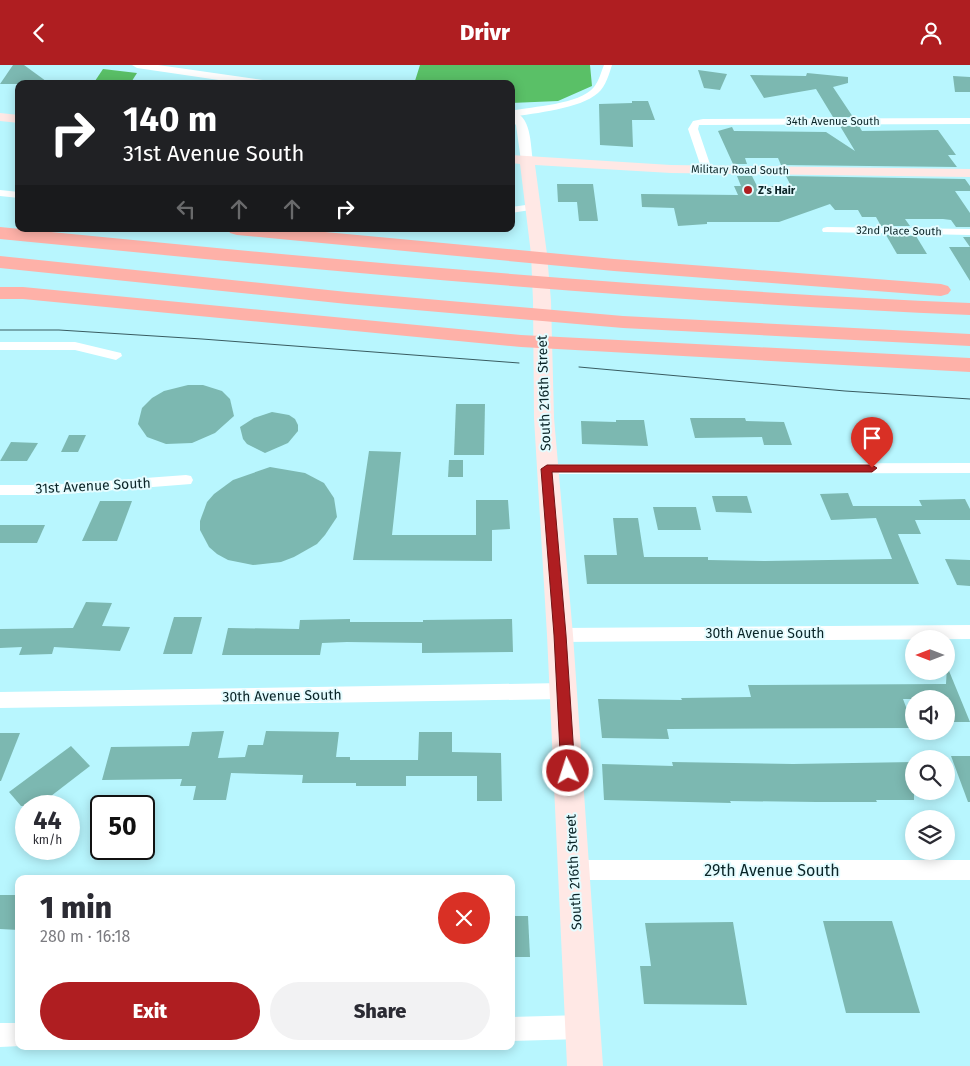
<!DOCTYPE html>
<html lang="en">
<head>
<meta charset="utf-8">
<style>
	:root { --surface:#fff; --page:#f2f2f3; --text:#2b2b33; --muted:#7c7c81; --accent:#af1e21 }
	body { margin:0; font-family:"Fira Sans",sans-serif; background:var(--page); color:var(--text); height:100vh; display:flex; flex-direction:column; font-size:19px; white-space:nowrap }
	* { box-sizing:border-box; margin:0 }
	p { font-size:16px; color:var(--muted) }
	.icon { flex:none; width:28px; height:28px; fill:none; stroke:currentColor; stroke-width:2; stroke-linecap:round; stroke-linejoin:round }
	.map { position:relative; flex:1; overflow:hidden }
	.details { position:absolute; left:15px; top:810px; width:500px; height:175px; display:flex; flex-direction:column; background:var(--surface); border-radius:10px; box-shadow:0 2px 12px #0003 }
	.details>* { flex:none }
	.hud { position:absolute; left:15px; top:15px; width:500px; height:152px; border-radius:10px; box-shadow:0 2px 12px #0003; background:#202124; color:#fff; overflow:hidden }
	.needle { width:32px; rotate:270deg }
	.tools { position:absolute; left:905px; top:565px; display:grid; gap:10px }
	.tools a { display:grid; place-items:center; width:50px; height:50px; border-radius:50%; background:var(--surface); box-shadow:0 2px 12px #0003; font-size:25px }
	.speed { position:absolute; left:15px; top:730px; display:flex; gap:10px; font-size:25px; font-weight:700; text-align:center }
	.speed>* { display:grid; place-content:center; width:65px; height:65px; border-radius:50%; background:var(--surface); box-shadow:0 2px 12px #0003; line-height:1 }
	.speed small { font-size:12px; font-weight:400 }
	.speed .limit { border:2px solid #111; border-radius:8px; background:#fff; color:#111 }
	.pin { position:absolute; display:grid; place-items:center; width:42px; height:42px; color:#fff; margin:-51px -21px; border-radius:50% 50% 50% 0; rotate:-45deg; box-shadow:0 0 5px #0007 }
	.pin .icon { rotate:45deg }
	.me { position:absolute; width:55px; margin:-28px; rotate:356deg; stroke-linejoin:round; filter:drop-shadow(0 0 4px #0008) }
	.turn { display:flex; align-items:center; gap:18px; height:105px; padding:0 25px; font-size:22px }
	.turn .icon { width:65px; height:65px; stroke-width:2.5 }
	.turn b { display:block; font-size:35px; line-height:42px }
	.lanes { display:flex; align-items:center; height:48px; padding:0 25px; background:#0003; justify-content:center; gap:25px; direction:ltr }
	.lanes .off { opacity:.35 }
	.round { display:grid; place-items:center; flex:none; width:52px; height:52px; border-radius:26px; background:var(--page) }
	.overview { display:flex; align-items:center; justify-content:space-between; height:85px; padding:0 25px }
	h1 { font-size:30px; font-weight:800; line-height:38px }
	.cta { display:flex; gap:10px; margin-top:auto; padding:10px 25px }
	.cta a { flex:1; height:58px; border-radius:30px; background:var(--accent); color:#fff; font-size:20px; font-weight:800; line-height:58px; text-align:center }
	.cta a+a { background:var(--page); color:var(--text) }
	header { display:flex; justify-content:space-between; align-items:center; height:65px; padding:0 25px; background:var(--accent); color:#fff; font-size:22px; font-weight:800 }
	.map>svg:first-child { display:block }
	.forest { fill:#5ac067 }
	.building { fill:#7cb8b1 }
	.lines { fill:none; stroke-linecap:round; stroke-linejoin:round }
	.minor { fill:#fff; fill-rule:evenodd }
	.tertiary { fill:#fff; fill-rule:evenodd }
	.secondary { fill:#ffe8e5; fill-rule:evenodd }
	.motorway { fill:#feb1a8; fill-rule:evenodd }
	.tram { stroke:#395c61; stroke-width:1 }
	.route { fill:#af1e21; stroke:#721415 }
	.poi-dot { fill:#af1e21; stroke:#e4fcff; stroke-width:2 }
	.labels { text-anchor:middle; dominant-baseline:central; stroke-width:4; stroke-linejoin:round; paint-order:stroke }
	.far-street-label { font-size:11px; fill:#0a2427; stroke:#e4fcff }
	.far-poi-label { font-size:11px; font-weight:bold; fill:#0a2427; stroke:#e4fcff; text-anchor:start }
	.street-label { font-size:14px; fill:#0a2427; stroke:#e4fcff }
	.near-street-label { font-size:16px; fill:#0a2427; stroke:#e4fcff }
</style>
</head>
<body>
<header><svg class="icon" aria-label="back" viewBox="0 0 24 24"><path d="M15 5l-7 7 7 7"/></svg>Drivr<svg class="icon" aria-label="person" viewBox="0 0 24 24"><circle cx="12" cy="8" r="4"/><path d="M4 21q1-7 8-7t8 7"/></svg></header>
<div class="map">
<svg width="970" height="1001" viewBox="0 0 970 1001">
	<rect width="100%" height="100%" fill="#b8f6fe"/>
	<g class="forest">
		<path d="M420,0H590L592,21L558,36L511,38V19H414Z"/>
		<path d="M103,4L137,8L130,19H93Z"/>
	</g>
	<g class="building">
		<path d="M13,0H24L50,19H0Z"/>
		<path d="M698,5L727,9L720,25L704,23Z"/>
		<path d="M807,8L848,12V18L833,22L853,52H833L816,24L764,33L750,10L806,11Z"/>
		<path d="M953,11L970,12V27H955Z"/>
		<path d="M632,36H648L655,55H632L633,82L600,80L599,39L632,38Z"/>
		<path d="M840,61H859L862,66L938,65L956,90H948L957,102L781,100L778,93H745L747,99H733L718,66L732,62L734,66L826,67L855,86Z"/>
		<path d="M737,111H752L757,121H791L786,111L965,114L970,121V126H955L970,148V162H956L951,155L943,154H905L910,161H881L876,152H862L858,145H835L830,139L779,157H707V159L678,161L674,143L642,142L641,129L738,130L734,121H741Z"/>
		<path d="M557,119H593L598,156H579L577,137H558Z"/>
		<path d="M886,170L916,171L927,189H897Z"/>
		<path d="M963,172H970V216L949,182H970Z"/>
		<path d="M188,320H203L222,326L230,334L234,351L215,368L192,378L166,379L147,372L138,359L142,343L152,333L164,326Z"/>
		<path d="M456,339H485L484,390H454Z"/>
		<path d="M272,347L289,350L295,354L298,360V366L288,378L265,388L247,379L243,374L240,362L254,353Z"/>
		<path d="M690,353H745L746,356L784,357L792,380H764L762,372L695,373Z"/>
		<path d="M616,355H644L648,381L582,379L581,356L616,357Z"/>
		<path d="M69,370H86L78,387H61Z"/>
		<path d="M11,377L38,378L27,396H0Z"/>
		<path d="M369,386L401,387L392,470H476V435H508L510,464L492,465V496L353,495Z"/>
		<path d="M449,395H463V412H448Z"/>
		<path d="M270,402L305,408L324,418L334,433L337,452L325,470L317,479L294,492L281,497L253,500L228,495L217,489L209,482L200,465V456L207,437L214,429L233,415Z"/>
		<path d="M848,428L853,441H922L919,435L965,434L970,444V455H915L921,469H898L919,519H587L584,490H617L613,453H638L644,492H708V495L765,496L892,494L876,453L831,455L820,429Z"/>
		<path d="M712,431H747L752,448L716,447Z"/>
		<path d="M100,436H132L117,476H82Z"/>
		<path d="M653,442H696L701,465H658Z"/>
		<path d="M0,460H45L37,478H0Z"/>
		<path d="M945,494L970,495V521L957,520Z"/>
		<path d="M86,537L112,538L102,561L130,562L120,586L54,582L52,589L19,590L22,582L0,583V564L73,563Z"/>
		<path d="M174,552H202L192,589H163Z"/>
		<path d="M350,554V557H423V555L512,554L513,587L422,588V578L347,577L322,578L320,590H222L228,563L299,564L300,555Z"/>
		<path d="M947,601L970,657H946V634H903L914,663L667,664L669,674L602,673L598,634L682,635L681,633L751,632L748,620L946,619Z"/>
		<path d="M224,666L218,693L245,692L248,680H263L266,666L339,667L336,692H350V695H418L419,667H452V687L501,688L502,736H477V711H406V721H356V718H302L303,710L231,708L226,735H193L196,721H180L182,714L102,715L111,682L189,681L192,667Z"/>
		<path d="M0,668H20L1,716H0Z"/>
		<path d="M71,681L90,701L38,741H21L9,727Z"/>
		<path d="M951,691H970V737H968Z"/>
		<path d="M672,697L793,699L914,697V735H876L877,737H817L730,736L731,738L604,735L602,699L673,701Z"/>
		<path d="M0,830H19V865L0,864Z"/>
		<path d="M511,851H528L530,892H511Z"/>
		<path d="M823,856H892L920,948H846Z"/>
		<path d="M733,857L747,940L644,939L640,901H651L645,858Z"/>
	</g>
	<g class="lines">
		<g class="minor">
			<path d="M604,0H612C609,9 606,21 598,28C580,44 535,48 511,52V46C533,41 579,40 594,22C599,16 601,7 604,0Z"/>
			<path d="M970,53V59L699,60L698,64L712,105L707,108L702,105L688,64L693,56L703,54Z"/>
			<path d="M0,125L19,127V133L0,131Z"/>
			<path d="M533,139L538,142L537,144L511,148V142Z"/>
			<path d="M827,162L970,164V170L823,167L822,165L823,163Z"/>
			<path d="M0,277H75L121,288L122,291L116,295L75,285H0Z"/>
			<path d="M970,398V408L547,409L542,408L540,404L542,400L547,399Z"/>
			<path d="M186,410L191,411L193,415L191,419L51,430H0V420H51Z"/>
			<path d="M970,560V574L560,577L554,575L551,570L554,565L560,563Z"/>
			<path d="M563,618L569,621L572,626L569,631L563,634L0,643V627Z"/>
			<path d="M574,795H970V815H574L567,812L563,805L567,798Z"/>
			<path d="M582,950L590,954L594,962L590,970L582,974L511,976V952Z"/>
			<path d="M0,958H19V981H21L0,982Z"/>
		</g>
		<g class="tertiary">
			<path d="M132,0H158L270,16L275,19H246L137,3Z"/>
			<path d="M511,45C532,51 530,78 533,96L531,99L527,100L521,96L516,60L511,55Z"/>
		</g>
		<g class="secondary">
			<path d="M0,48L19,50V58L0,56Z"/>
			<path d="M511,90L671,100L970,104V112L671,108L535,100L547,189L551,236L554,353L573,570L603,1001H567L547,570L534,353L533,236L531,189L520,99L511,98Z"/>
		</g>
		<g class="motorway">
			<path d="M0,162C323,194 646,224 970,238V250C646,236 323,206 0,174Z"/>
			<path d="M228,164H293L614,194L941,219L948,221L951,225L948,229L941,231L614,206L237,170L230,168Z"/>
			<path d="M0,191L347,227L623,251L970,269V281L623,263L347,239L0,203Z"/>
			<path d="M0,222H23L521,270L970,293V307L521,282L23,234H0Z"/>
		</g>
		<g class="tram">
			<path d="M0,265H59L202,274L519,298"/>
			<path d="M579,302L845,326L970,334"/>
		</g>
	</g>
	<path class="route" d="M547,400H872L877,403L872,407H552L566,570L575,706L573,710L568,712L563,710L561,706L554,570L541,404Z"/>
	<circle class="poi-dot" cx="748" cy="125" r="5"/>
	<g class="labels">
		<g class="far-street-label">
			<text x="833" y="56">34th Avenue South</text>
			<text transform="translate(740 105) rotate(1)">Military Road South</text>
			<text transform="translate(899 166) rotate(1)">32nd Place South</text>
		</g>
		<g class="far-poi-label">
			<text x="758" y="125">Z's Hair</text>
		</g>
		<g class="street-label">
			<text transform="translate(544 328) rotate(-92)">South 216th Street</text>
			<text transform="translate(93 421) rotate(-3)">31st Avenue South</text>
			<text x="765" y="568">30th Avenue South</text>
			<text transform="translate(282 631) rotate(-1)">30th Avenue South</text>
			<text transform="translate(574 807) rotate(-93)">South 216th Street</text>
		</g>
		<g class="near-street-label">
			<text x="772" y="805">29th Avenue South</text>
		</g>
	</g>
</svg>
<div class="tools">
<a><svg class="needle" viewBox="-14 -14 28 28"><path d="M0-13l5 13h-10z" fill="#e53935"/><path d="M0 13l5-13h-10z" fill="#7c7c81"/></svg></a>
<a><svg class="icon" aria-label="sound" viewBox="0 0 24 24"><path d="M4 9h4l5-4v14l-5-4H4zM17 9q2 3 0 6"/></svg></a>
<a><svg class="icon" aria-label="search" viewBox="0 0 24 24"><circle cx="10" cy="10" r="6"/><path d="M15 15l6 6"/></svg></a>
<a><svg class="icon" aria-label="layers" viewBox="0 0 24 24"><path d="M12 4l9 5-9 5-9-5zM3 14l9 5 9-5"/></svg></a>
</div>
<div class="speed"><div>44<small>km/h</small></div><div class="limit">50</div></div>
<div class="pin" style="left:872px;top:403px;background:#d93025"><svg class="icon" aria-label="arrive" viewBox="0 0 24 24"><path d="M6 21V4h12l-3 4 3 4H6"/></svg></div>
<svg class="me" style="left:568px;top:706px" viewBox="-20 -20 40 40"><circle r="17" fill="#af1e21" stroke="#fff" stroke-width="3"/><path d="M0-11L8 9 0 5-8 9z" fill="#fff"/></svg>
<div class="hud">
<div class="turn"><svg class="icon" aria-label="right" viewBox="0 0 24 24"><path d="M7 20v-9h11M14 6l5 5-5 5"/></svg><div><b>140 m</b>31st Avenue South</div></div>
<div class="lanes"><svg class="icon off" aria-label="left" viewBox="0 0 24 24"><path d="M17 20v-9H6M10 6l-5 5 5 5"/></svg><svg class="icon off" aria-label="ahead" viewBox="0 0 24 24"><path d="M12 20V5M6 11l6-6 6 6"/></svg><svg class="icon off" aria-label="ahead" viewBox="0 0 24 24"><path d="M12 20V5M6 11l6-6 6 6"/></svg><svg class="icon" aria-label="right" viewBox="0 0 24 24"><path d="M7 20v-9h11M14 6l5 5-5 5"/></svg></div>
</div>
<section class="details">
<div class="overview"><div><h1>1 min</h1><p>280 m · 16:18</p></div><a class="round" style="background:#d93025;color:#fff"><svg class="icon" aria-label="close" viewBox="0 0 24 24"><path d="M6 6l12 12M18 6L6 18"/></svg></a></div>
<div class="cta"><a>Exit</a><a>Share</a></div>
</section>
</div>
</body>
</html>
